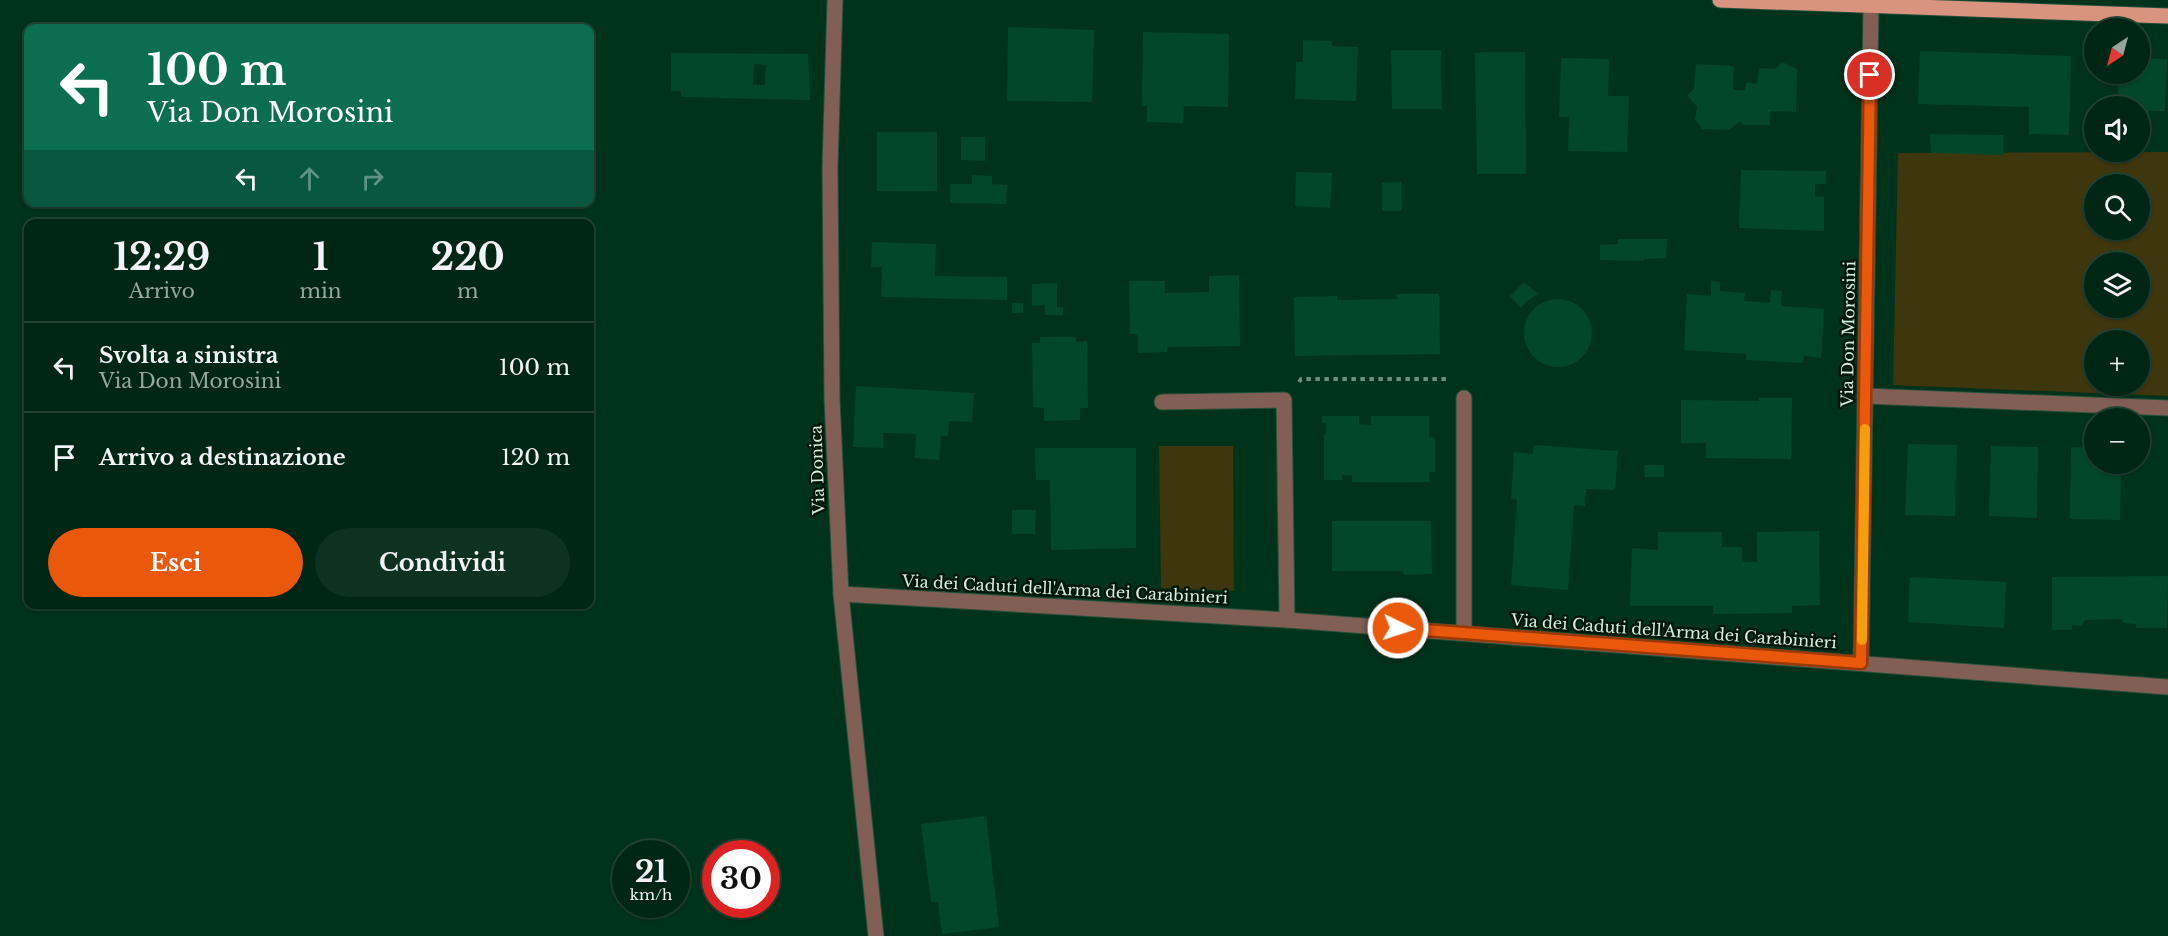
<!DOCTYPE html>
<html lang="it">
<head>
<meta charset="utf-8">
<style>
	:root { --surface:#002615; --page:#0e3222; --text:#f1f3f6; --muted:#95a5a0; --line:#224334; --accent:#ea580c }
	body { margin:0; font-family:"Libre Baskerville",serif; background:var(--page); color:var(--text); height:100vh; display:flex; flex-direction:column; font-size:22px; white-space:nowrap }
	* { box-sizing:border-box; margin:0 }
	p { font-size:20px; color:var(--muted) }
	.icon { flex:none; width:33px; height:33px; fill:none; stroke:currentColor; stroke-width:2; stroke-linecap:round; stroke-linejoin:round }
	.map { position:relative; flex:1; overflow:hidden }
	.drawer { position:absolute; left:24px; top:219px; width:570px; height:390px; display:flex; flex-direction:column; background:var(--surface); border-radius:12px; box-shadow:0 2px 4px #0004,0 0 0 2px var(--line) }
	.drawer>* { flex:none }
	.guide { position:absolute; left:24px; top:24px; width:570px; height:183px; border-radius:12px; box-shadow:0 2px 4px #0004,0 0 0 2px var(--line); background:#0b6e4f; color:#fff; overflow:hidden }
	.needle { width:39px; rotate:216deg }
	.buttons { position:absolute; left:2084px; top:18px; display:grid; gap:12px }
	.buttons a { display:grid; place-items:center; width:66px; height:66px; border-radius:50%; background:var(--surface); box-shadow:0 2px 4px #0004,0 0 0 2px var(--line); font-size:30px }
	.speed { position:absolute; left:612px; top:840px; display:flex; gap:12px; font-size:30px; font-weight:700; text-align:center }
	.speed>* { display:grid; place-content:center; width:78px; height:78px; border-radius:50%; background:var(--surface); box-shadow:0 2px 4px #0004,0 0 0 2px var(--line); line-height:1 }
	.speed small { font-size:15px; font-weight:400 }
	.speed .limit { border:9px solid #d22; background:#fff; color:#111 }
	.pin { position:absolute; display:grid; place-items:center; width:51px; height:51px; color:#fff; margin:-26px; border:3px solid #fff; border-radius:50%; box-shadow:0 2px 6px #0007 }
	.me { position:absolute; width:66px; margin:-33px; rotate:94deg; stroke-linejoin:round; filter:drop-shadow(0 0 4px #0008) }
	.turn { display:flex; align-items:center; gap:21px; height:126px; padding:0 24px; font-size:27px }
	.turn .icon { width:78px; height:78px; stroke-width:2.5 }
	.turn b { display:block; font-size:42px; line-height:51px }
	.lanes { display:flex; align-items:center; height:57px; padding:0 24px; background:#0003; justify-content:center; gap:30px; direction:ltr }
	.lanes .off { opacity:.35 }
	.eta { display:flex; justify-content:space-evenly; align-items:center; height:102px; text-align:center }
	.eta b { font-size:36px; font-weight:700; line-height:42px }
	.button { display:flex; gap:12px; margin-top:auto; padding:12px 24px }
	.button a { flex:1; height:69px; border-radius:36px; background:var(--accent); color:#fff; font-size:24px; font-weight:700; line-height:69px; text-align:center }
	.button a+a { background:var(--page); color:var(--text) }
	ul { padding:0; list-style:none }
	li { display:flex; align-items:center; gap:18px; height:90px; padding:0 24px; border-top:2px solid var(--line) }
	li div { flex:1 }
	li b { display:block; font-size:22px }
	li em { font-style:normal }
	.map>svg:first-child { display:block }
	.green { fill:#3e360d; fill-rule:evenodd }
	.building { fill:#004829; fill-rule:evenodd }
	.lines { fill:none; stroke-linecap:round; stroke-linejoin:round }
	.minor-casing { stroke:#21513b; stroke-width:17 }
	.major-casing { stroke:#21513b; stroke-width:17 }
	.path { stroke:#68917c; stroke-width:4; stroke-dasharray:4.5 4.5; stroke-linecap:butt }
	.minor { stroke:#815f55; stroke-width:15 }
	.major { stroke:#d9947f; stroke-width:15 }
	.route-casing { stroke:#983908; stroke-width:15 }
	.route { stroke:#ea580c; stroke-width:10 }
	.slow { stroke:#f59e0b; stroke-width:10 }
	.labels { text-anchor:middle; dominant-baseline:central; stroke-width:5; stroke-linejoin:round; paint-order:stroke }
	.street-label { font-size:16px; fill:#d0efdb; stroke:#00170a }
</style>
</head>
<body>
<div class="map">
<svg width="2168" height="936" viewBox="0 0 2168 936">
	<rect width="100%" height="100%" fill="#00331c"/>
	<g class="green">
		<path d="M2168,152V396L1893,385L1898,153ZM2094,184H2139V230H2094ZM2094,262H2139V308H2094ZM2094,340H2139V386H2094Z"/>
		<path d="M1159,446H1233L1234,591L1161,588Z"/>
	</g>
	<g class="building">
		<path d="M1008,27L1094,30L1092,102L1007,101Z"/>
		<path d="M1143,32L1229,34L1228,107L1184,106L1183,123L1147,122V106H1142Z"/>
		<path d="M1303,40L1332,41V46L1358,47L1356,101L1295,99L1296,62H1303Z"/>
		<path d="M1391,50H1441L1442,109H1392Z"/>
		<path d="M1920,51L2071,56L2069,135L2029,134V107L1918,104Z"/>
		<path d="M1487,52H1525L1526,174H1477L1475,53Z"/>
		<path d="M671,53L808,54L810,100L681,97V91H671ZM754,64L766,65L765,85H753Z"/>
		<path d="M1561,58L1609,59L1608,96H1629L1627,152L1568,151L1569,117H1559Z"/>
		<path d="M2139,58L2167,59L2165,111H2149L2148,139H2139V106H2118L2119,74H2139Z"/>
		<path d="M1782,62L1797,69L1796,112L1770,111V125H1744L1740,121L1729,130L1702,129L1695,120L1697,107L1687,95L1694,89L1696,64L1734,66L1733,90H1745L1746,82L1757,84L1759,68L1775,69Z"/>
		<rect x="877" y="132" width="60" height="59"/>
		<path d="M1930,134L2003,135V155L1931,153Z"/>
		<path d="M961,137H985V161L961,160Z"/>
		<path d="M1741,170L1826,171V184H1815V197H1824V231L1739,228Z"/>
		<path d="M1296,172L1332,173L1330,208L1295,206Z"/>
		<path d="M972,175L992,176V184L1007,185L1006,204L950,203V184H972Z"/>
		<path d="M1401,182L1402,211H1382V183Z"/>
		<path d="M1618,239H1667L1666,258L1644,259V261L1600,260V245L1618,244Z"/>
		<path d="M872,242L936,244L935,276L1007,277V300L881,297L882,267H871Z"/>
		<path d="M1239,275L1240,346L1167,347V352L1138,353V334H1130L1129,281H1165V293L1209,292V276Z"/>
		<path d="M1711,281L1720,282V291L1745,293L1744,301L1770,303L1771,290L1782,291L1781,306L1824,309L1821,358L1804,356L1803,363L1746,360V354L1684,350L1687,294L1711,296Z"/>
		<path d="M1524,282L1538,294L1528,300L1521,308L1510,296Z"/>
		<path d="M1057,283V308L1063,307V315H1045V305L1032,306V284Z"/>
		<path d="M1396,294H1439L1440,354L1295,356L1294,297L1337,296V300L1397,299Z"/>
		<circle cx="1558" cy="333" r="34"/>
		<rect x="1012" y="303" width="11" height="10"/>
		<path d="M1040,337H1076V342L1087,341L1088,408H1080V420L1044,421V408L1033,407L1032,343H1040Z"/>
		<path d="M856,386L974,393L972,422L949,421L948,436H941L939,460L915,458L916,434L883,433V448L853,447Z"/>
		<path d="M1759,398H1792L1791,459L1706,458V443H1681V400L1759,401Z"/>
		<path d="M1322,416H1359V424L1371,425V416H1429V437L1435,438V472H1429V482H1352V475H1342V480H1324V435H1326V423H1322Z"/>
		<path d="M1908,444L1957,445L1955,516L1905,515Z"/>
		<path d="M1534,445L1618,451L1615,490L1586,489L1585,506L1574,505L1568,590L1511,585L1517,500L1511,499L1514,452L1533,454Z"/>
		<path d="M1991,446L2038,447L2037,518L1989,516Z"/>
		<path d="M2071,447L2094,448V464H2121L2120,520L2070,519Z"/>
		<path d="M1035,448H1136V548L1051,550L1050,480H1036Z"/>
		<path d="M1644,465H1664V477H1645Z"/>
		<path d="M1012,510H1036L1035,534H1012Z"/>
		<path d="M1332,521H1431L1432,574L1404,575L1403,571H1332Z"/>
		<path d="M1819,531L1820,605L1792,606V613L1713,614V606H1630L1632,548L1658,550V532H1722V547H1742V562H1757V532Z"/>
		<path d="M2168,576L2167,628H2136V624L2124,623L2120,619L2085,620L2081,626L2072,625V630H2052V577Z"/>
		<path d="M1910,577L2006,582L2004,628L1908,622Z"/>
		<path d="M986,816L999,927L942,934L938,902H931L921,824Z"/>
	</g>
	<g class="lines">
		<defs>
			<g id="minor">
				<path d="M835,0L830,167L832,399L841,594L876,936"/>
				<path d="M1865,396L2168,408"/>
				<path d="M1162,402L1284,400L1287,620"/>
				<path d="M841,594L1287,620L2168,687"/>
				<path d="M1464,633V398"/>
				<path d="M1861,663L1871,6"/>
			</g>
			<path id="major" d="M1720,0L2168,16"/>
		</defs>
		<use href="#minor" class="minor-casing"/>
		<use href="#major" class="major-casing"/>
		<path class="path" d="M1299,382L1301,379H1449"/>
		<use href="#minor" class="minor"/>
		<use href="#major" class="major"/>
	</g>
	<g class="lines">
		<defs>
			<path id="route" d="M1398,628L1861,663L1870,75"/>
		</defs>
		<use href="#route" class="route-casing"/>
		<use href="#route" class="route"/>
		<path class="slow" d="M1862,640L1865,429"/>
	</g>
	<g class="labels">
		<g class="street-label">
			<text transform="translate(1848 334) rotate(-89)">Via Don Morosini</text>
			<text transform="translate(817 470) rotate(-92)">Via Donica</text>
			<text transform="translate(1065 589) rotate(3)">Via dei Caduti dell'Arma dei Carabinieri</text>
			<text transform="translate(1674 631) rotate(4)">Via dei Caduti dell'Arma dei Carabinieri</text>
		</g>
	</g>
</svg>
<div class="buttons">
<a><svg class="needle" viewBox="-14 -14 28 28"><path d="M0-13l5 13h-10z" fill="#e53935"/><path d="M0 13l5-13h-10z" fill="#95a5a0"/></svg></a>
<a><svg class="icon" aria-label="sound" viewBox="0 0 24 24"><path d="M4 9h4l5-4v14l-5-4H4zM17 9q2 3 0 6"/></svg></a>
<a><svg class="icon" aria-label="search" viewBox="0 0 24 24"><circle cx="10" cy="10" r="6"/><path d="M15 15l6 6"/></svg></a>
<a><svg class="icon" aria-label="layers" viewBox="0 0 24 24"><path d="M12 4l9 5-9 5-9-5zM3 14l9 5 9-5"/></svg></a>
<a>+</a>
<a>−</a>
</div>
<div class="speed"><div>21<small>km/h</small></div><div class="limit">30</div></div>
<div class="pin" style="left:1870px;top:75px;background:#d93025"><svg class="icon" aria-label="arrive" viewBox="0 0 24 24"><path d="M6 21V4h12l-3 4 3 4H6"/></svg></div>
<svg class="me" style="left:1398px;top:628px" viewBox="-20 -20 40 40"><circle r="17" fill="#ea580c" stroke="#fff" stroke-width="3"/><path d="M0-11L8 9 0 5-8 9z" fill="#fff"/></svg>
<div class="guide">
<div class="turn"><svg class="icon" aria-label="left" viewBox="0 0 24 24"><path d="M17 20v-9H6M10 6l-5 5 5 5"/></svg><div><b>100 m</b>Via Don Morosini</div></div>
<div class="lanes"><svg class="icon" aria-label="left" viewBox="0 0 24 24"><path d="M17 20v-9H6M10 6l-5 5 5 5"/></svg><svg class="icon off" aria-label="ahead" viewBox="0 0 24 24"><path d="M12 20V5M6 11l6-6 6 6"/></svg><svg class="icon off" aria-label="right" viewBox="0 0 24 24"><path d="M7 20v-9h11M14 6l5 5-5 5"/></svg></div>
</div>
<section class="drawer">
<div class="eta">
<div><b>12:29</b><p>Arrivo</p></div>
<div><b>1</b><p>min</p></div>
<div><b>220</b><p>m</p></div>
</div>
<ul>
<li><svg class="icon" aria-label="left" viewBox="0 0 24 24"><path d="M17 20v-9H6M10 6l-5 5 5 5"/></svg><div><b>Svolta a sinistra</b><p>Via Don Morosini</p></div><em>100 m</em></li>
<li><svg class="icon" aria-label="arrive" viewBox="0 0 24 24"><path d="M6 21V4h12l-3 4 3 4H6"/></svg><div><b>Arrivo a destinazione</b></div><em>120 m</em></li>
</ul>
<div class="button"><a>Esci</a><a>Condividi</a></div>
</section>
</div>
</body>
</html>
